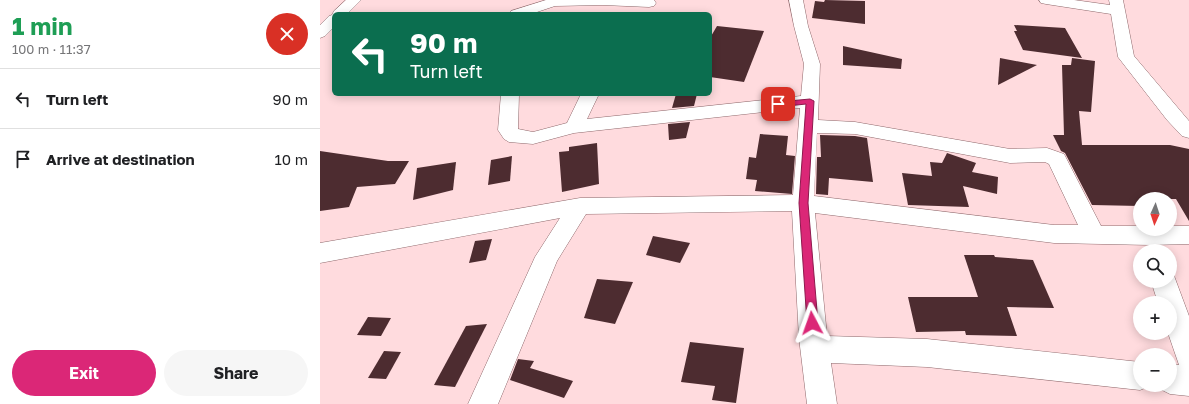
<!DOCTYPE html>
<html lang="en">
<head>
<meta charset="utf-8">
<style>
	:root { --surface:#fff; --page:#f6f6f6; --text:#202124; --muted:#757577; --line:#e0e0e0; --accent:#db2777 }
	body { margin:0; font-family:"Golos Text",sans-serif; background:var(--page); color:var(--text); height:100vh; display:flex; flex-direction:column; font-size:15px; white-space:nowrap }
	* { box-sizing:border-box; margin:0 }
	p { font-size:13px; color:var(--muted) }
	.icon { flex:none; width:22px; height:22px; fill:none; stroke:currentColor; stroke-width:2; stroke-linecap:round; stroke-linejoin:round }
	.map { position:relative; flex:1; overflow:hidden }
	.sheet { display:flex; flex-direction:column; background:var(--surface); width:320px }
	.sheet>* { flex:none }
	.guide { position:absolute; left:12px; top:12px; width:380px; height:84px; border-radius:6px; box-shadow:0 2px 10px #0003; background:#0b6e4f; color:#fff; overflow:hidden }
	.needle { width:26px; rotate:183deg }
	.controls { position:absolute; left:813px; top:192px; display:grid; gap:8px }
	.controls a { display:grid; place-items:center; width:44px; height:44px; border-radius:50%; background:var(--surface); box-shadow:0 2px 10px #0003; font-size:20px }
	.pin { position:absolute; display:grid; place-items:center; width:34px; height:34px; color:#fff; margin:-17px; border-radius:8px; box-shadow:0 2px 6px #0006 }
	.me { position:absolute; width:44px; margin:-22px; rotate:356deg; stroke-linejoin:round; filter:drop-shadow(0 0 3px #0008) }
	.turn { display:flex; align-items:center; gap:14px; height:84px; padding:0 12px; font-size:18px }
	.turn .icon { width:52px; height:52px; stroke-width:2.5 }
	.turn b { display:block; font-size:28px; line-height:34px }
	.round { display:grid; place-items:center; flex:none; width:42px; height:42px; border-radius:21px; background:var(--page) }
	.overview { display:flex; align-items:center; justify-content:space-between; height:68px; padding:0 12px }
	h1 { font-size:24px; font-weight:700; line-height:30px; color:#1e9e55 }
	.action { display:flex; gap:8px; margin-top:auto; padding:8px 12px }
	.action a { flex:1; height:46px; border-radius:24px; background:var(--accent); color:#fff; font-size:16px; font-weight:700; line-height:46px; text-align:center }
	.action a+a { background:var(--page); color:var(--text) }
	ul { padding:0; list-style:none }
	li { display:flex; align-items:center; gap:12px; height:60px; padding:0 12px; border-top:1px solid var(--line) }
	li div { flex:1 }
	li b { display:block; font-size:15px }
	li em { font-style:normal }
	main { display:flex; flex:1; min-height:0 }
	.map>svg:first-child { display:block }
	.building { fill:#4d2c30 }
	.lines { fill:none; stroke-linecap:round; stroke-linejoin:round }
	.minor-casing { stroke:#8e686b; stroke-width:1 }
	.minor { fill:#fff; fill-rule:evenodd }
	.route { fill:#db2777; stroke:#8e194d }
</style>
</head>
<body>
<main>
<section class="sheet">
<div class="overview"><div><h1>1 min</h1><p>100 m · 11:37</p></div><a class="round" style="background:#d93025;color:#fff"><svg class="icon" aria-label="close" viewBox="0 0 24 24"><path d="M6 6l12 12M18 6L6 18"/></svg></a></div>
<ul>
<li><svg class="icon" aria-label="left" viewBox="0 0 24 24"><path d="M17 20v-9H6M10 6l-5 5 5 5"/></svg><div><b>Turn left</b></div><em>90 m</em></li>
<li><svg class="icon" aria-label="arrive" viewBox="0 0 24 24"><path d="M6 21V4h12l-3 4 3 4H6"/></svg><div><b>Arrive at destination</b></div><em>10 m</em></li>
</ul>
<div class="action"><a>Exit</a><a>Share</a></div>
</section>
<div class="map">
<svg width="869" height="404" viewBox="0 0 869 404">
	<rect width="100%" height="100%" fill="#ffdbde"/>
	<g class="building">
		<path d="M505,0L545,1V24L492,18L495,1L504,2Z"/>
		<path d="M694,25L745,28L762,58L703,50L694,31H697Z"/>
		<path d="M397,26L444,31L424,82L390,77V38Z"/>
		<path d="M523,46L582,59L581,69L523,65Z"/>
		<path d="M680,58L717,65L678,85Z"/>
		<path d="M752,58L775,61L771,112L759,111L762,145H850L869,149V221L856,199H820V206L772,205L745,153L741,151L733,135H744L742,65H751Z"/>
		<path d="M356,94H377L374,106L352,108Z"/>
		<path d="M370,122L366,138L349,140L348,124Z"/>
		<path d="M440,134L468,136L466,155L475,156L472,194L435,191L437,180L426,179L429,157L436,158Z"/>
		<path d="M500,135L535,136L547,138L553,182L509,178L508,195L496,194L497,157H501Z"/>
		<path d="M277,143L279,184L242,192L239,152L249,151V147Z"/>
		<path d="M0,151L68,161H89L75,184L37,187L29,207L0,211Z"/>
		<path d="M627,153L656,163L652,172L678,177L677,194L643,186L649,207L588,205L582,173L612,176L610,162L622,163Z"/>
		<path d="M192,156L190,181L168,185L171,160Z"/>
		<path d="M136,162L133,190L93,200L97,168Z"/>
		<path d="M333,236L370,243L360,263L326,255Z"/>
		<path d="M172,239L166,260L149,263L155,241Z"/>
		<path d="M644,255H674L675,257L713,260L734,308L687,307L697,336L646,335L645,331L596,332L588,297H658Z"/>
		<path d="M277,279L313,282L295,324L264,318Z"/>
		<path d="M48,317L71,318L61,336L37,335Z"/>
		<path d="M167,324L135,387L114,385L146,326Z"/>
		<path d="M370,342L424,348L416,403L392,400L395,386L361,382Z"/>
		<path d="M64,351L81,352L66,379L48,378Z"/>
		<path d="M198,359L214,361L210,368L253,381L244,398L190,380Z"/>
	</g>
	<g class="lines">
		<defs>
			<g id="minor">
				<path d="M26,0H41L27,14H14V27L5,36L0,38V25L9,16L12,15L14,11Z"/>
				<path d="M226,0H334L336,3L334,6L329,7L283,5L235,6L211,14H189L191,11Z"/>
				<path d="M469,0H483L488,26L500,64L498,120L535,122L690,149L727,148L744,154L781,226H820V229H850V226H869V244L830,245L734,243L495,213L507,336L607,339L820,362V385H831L830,386L820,390L607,367L511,363L517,404H487L479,338L472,211L266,214L237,261L178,404H148L215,257L240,218L0,263V243L260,198L473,195L480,108L254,133L213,144L189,142L184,139L178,130L181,94H199L198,129L213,132L247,123L261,94H279L267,119L481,96L484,64L474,26ZM497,133L535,134L690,163L725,162L729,164L758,225H734L494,196Z"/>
				<path d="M719,0H754L790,5L789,0H803L814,56L869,121V138L862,136L847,120L798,57L791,14L726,4L721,3Z"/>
				<path d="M850,272L853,273L869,316V396L850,394L840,389L838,385H850V364L859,365L848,333H850V303H838L831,281H850Z"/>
			</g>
		</defs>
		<use href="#minor" class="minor-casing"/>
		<use href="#minor" class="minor"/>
	</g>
	<path class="route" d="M490,99L494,101L488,203L498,323L496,326L492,328L488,326L487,323L479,203L486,104L458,107L455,104L458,102Z"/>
</svg>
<div class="controls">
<a><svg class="needle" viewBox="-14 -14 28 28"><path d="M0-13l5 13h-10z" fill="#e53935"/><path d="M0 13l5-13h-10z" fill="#757577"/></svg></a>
<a><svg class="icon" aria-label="search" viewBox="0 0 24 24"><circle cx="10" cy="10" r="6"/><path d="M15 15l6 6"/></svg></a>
<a>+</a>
<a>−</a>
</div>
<div class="pin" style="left:458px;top:104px;background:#d93025"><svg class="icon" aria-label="arrive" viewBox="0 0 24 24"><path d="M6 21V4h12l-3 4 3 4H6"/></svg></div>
<svg class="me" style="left:492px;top:323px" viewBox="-20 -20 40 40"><path d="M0-17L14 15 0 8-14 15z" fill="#db2777" stroke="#fff" stroke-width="4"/></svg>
<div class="guide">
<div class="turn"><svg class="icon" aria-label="left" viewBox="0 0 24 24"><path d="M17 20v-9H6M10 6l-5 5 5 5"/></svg><div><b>90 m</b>Turn left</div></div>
</div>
</div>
</main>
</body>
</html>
